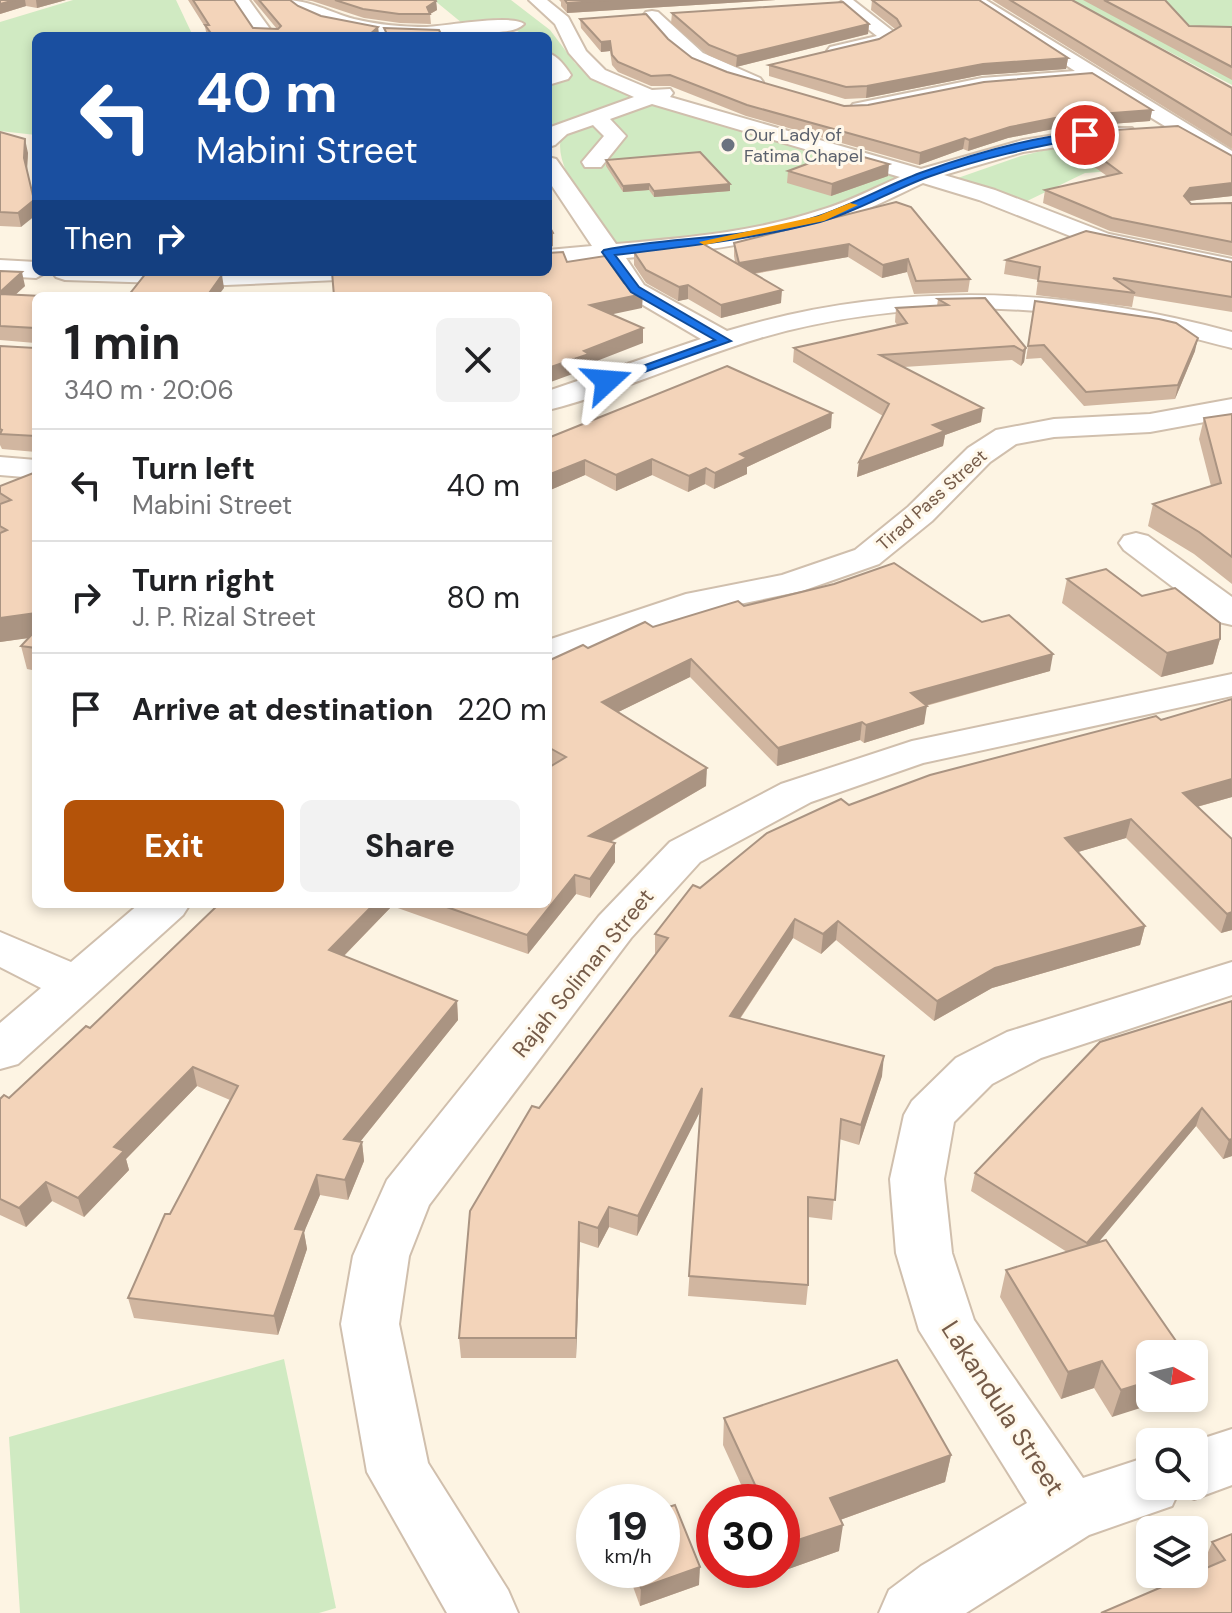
<!DOCTYPE html>
<html lang="en">
<head>
<meta charset="utf-8">
<style>
	:root { --surface:#fff; --page:#f2f2f2; --text:#202124; --muted:#757577; --line:#e0e0e0; --accent:#b45309 }
	body { margin:0; font-family:"DM Sans",sans-serif; background:var(--page); color:var(--text); height:100vh; display:flex; flex-direction:column; font-size:30px; white-space:nowrap }
	* { box-sizing:border-box; margin:0 }
	p { font-size:26px; color:var(--muted) }
	.icon { flex:none; width:44px; height:44px; fill:none; stroke:currentColor; stroke-width:2; stroke-linecap:round; stroke-linejoin:round }
	.map { position:relative; flex:1; overflow:hidden }
	.panel { position:absolute; left:32px; top:292px; width:520px; height:616px; display:flex; flex-direction:column; background:var(--surface); border-radius:12px; box-shadow:0 4px 12px #0003 }
	.panel>* { flex:none }
	.banner { position:absolute; left:32px; top:32px; width:520px; height:244px; border-radius:12px; box-shadow:0 4px 12px #0003; background:#1a4fa0; color:#fff; overflow:hidden }
	.needle { width:52px; rotate:98deg }
	.tools { position:absolute; left:1136px; top:1340px; display:grid; gap:16px }
	.tools a { display:grid; place-items:center; width:72px; height:72px; border-radius:12px; background:var(--surface); box-shadow:0 4px 12px #0003; font-size:40px }
	.speed { position:absolute; left:576px; top:1484px; display:flex; gap:16px; font-size:40px; font-weight:700; text-align:center }
	.speed>* { display:grid; place-content:center; width:104px; height:104px; border-radius:50%; background:var(--surface); box-shadow:0 4px 12px #0003; line-height:1 }
	.speed small { font-size:20px; font-weight:400 }
	.speed .limit { border:12px solid #d22; background:#fff; color:#111 }
	.pin { position:absolute; display:grid; place-items:center; width:68px; height:68px; color:#fff; margin:-34px; border:4px solid #fff; border-radius:50%; box-shadow:0 2px 8px #0007 }
	.me { position:absolute; width:88px; margin:-44px; rotate:71deg; stroke-linejoin:round; filter:drop-shadow(0 0 6px #0008) }
	.turn { display:flex; align-items:center; gap:28px; height:168px; padding:0 32px; font-size:36px }
	.turn .icon { width:104px; height:104px; stroke-width:2.5 }
	.turn b { display:block; font-size:56px; line-height:68px }
	.then { display:flex; align-items:center; height:76px; padding:0 32px; background:#0003; gap:16px; font-size:30px }
	.round { display:grid; place-items:center; flex:none; width:84px; height:84px; border-radius:12px; background:var(--page) }
	.summary { display:flex; align-items:center; justify-content:space-between; height:136px; padding:0 32px }
	h1 { font-size:48px; font-weight:700; line-height:60px }
	.primary-button { display:flex; gap:16px; margin-top:auto; padding:16px 32px }
	.primary-button a { flex:1; height:92px; border-radius:12px; background:var(--accent); color:#fff; font-size:32px; font-weight:700; line-height:92px; text-align:center }
	.primary-button a+a { background:var(--page); color:var(--text) }
	ul { padding:0; list-style:none }
	li { display:flex; align-items:center; gap:24px; height:112px; padding:0 32px; border-top:2px solid var(--line) }
	li div { flex:1 }
	li b { display:block; font-size:30px }
	li em { font-style:normal }
	.map>svg:first-child { display:block }
	.green { fill:#d0eac2 }
	.lines { fill:none; stroke-linecap:round; stroke-linejoin:round }
	.minor-casing { stroke:#d0bfad; stroke-width:4 }
	.minor { fill:#fff; fill-rule:evenodd }
	.wall { fill:#d1b6a0 }
	.shaded-wall { fill:#aa9482 }
	.building { fill:#f3d4ba; stroke:#aa9482; stroke-width:2 }
	.route { fill:#1a73e8; stroke:#114b97; stroke-width:2 }
	.slow { fill:#f59e0b }
	.worship-dot { fill:#6b7280; stroke:#fff8ea; stroke-width:3 }
	.labels { text-anchor:middle; dominant-baseline:central; stroke-width:6; stroke-linejoin:round; paint-order:stroke }
	.far-worship-label { font-size:18px; fill:#5b616d; stroke:#fff8ea; text-anchor:start }
	.far-street-label { font-size:18px; fill:#755b49; stroke:#fff8ea }
	.street-label { font-size:22px; fill:#755b49; stroke:#fff8ea }
	.near-street-label { font-size:26px; fill:#755b49; stroke:#fff8ea }
</style>
</head>
<body>
<div class="map">
<svg width="1232" height="1613" viewBox="0 0 1232 1613">
	<rect width="100%" height="100%" fill="#fdf4e3"/>
	<g class="green">
		<path d="M73,0H176L193,36H36V135L0,131V22Z"/>
		<path d="M434,0H511L550,30L575,63L591,77L639,99L548,129V36H524L501,18L462,23Z"/>
		<path d="M1071,0H1232V85Z"/>
		<path d="M653,103L906,176L811,216L735,233L619,246C598,219 553,172 561,137Z"/>
		<path d="M1074,143L1212,164L1085,173L1025,202L952,180L1021,156Z"/>
		<path d="M284,1359L336,1608L319,1613H20L9,1437Z"/>
	</g>
	<g class="lines">
		<defs>
			<g id="minor">
				<path d="M233,0H249L270,29L279,36H257Z"/>
				<path d="M284,0C310,0 329,12 354,19C378,25 403,27 427,27C446,26 513,14 524,24C515,33 495,32 482,33C432,38 321,39 284,0Z"/>
				<path d="M529,0H547L568,17L586,51L605,70L652,90L670,89L673,93L670,97L921,169L1023,140L1099,128H1132L1135,132L1132,136L1023,152L944,175L995,190L1109,234L1232,259V275L1093,245L979,200L923,183C895,196 867,211 838,220C770,243 697,252 626,258L644,285L727,331C895,280 1063,286 1232,332V348C1199,340 1166,330 1132,324C1009,300 880,303 760,338C689,359 620,392 548,410V391L701,339L626,295L602,260L548,264V250L592,246L548,180V157L556,159L616,244C685,238 755,232 821,210C849,202 874,188 900,177L652,104L610,119L626,136L601,167H585L582,162L604,136L593,125L567,134L555,145L548,147V128L634,97L591,78L569,53L555,24Z"/>
				<path d="M843,0H853L894,32L897,36L889,44L836,57L830,55L827,51L830,47L877,36L841,8L839,4Z"/>
				<path d="M966,0H986L1232,151V167L1091,81L982,90L860,114L853,112L850,108L853,104L982,78L1075,71Z"/>
				<path d="M652,11L658,12L703,53L760,78L763,82L753,88C709,77 675,54 646,20L643,16L646,12Z"/>
				<path d="M548,53C558,56 565,66 571,75L568,79L548,85Z"/>
				<path d="M0,260L36,262V272H47L36,278L0,276Z"/>
				<path d="M52,272H350L346,277L337,280L226,285L65,280L56,277Z"/>
				<path d="M1232,399V417L1150,432L1054,437L1016,444L990,462L932,521L879,564L802,591L706,611L548,664V640L686,594L782,575L855,550L908,507L968,448L996,430L1054,419L1150,414Z"/>
				<path d="M0,457L36,460V478L0,475Z"/>
				<path d="M1136,533L1148,536L1232,597V625L1219,622L1124,550L1119,543L1124,536Z"/>
				<path d="M1232,674V696L923,763L811,802L700,862L631,938L429,1205L409,1256L399,1324L428,1463L508,1590L518,1613H447L367,1472L341,1324L353,1256L387,1180L599,916L670,842L781,784L912,741Z"/>
				<path d="M139,904H190L183,915L18,1064L0,1069V1023L41,988L0,967V932L71,962Z"/>
				<path d="M1232,962V995L1041,1058L992,1084L954,1122L944,1179L952,1253L974,1320L1083,1478L1150,1456V1486H1194L1192,1442L1232,1429V1485L1194,1499L1178,1493L1172,1506L1089,1535L966,1613H879L889,1590L921,1566L1027,1503L919,1330L896,1253L890,1179L904,1115L912,1101L956,1058L1007,1032Z"/>
			</g>
		</defs>
		<use href="#minor" class="minor-casing"/>
		<use href="#minor" class="minor"/>
	</g>
	<g class="wall">
		<path d="M0,0H66L37,8L26,6L0,14Z"/>
		<path d="M188,0H234L253,28L277,29L253,0H290L298,6L321,16L378,27L379,36H207L205,27Z"/>
		<path d="M304,0H435L436,1L437,10L430,14L431,24L400,23L364,18L312,1Z"/>
		<path d="M559,0H776L567,13L561,6V2Z"/>
		<path d="M872,0L1068,58L1066,69L982,75L866,98L845,99L769,76V65L879,39L895,29L871,10Z"/>
		<path d="M992,0H1072L1232,88V149Z"/>
		<path d="M1083,0H1165L1189,26L1232,27V80Z"/>
		<path d="M672,13L869,24L868,34L736,67L708,55L671,23Z"/>
		<path d="M580,19L668,39L692,58L727,72L844,106L1152,110L1150,121L1058,128L1008,138L968,151L963,149L919,165L746,116L670,86H651L618,72L612,65L610,51L601,52L581,28Z"/>
		<path d="M0,132L28,153L21,227L0,226Z"/>
		<path d="M1067,133L1232,156V196L1188,201L1191,204L1232,203V256L1110,231L1043,203L1045,190L1107,176L1065,146Z"/>
		<path d="M606,160L730,191L654,197L649,190L623,192L606,166Z"/>
		<path d="M788,171L888,176L831,196L787,183Z"/>
		<path d="M896,202L970,279L968,292L914,294L907,272L882,278L848,257L754,274L781,303L721,318L688,299L678,301L646,283L634,265V252L735,262L734,256V243Z"/>
		<path d="M1006,260L1232,262V312L1134,296L1132,307L1036,295L1038,280L1004,274Z"/>
		<path d="M0,271L25,286L16,294L36,296V452L2,449L0,445V346L35,348V343L0,340Z"/>
		<path d="M938,299L1026,348L1024,362L1021,366L1012,360L904,367L981,422L945,435L943,446L857,477L859,462L883,416L793,362L794,348L898,326L895,322L896,308L937,306Z"/>
		<path d="M1035,301L1195,351L1175,399L1084,406L1041,358L1026,359Z"/>
		<path d="M1232,414V584L1194,554L1148,526L1153,504L1211,486L1199,439L1204,418Z"/>
		<path d="M831,428L747,467V474L714,489L705,484L688,492L652,475L616,491L585,475L548,491V438Z"/>
		<path d="M36,472V685L32,670L27,669L21,646L28,638L0,642V486Z"/>
		<path d="M1067,579L1142,596L1220,639L1213,664L1161,677L1062,603Z"/>
		<path d="M744,606L1050,671L926,706L924,724L864,743L860,740L777,766L690,677L618,712L706,786L611,842L615,862L590,898L576,894L528,954L392,906L344,956L457,1001L458,1020L360,1142H362L364,1161L348,1200L320,1195L304,1232L307,1249L278,1335L134,1318L128,1298L170,1214L230,1100L197,1086L126,1159L129,1170L84,1217L52,1201L26,1227L0,1215V1099L9,1098L90,1028L219,904H548L551,766L548,765V661L653,627Z"/>
		<path d="M1232,699V797L1197,807L1232,839V930L1221,933L1126,838L1078,852L1145,926L1140,945L992,988L934,1021L836,940L821,954L793,938L740,1019L882,1076L859,1145L839,1139L832,1220L808,1217V1285L806,1305L688,1296L701,1109L637,1236L609,1227L598,1248L580,1242L576,1358H461L459,1338L539,1108L656,954L655,953V934L700,888L849,805L1161,720Z"/>
		<path d="M1232,1001V1156L1223,1159L1196,1126L1097,1243L1185,1354L1112,1417L1094,1388L1061,1399L1000,1297L1006,1270L1067,1252L971,1191L975,1173Z"/>
		<path d="M724,1418L951,1455L945,1482L840,1520L839,1551L780,1572V1570H782V1502H749L723,1445Z"/>
		<path d="M1232,1534V1613L1209,1567L1205,1560L1212,1542Z"/>
		<path d="M627,1570H662L699,1585L640,1606Z"/>
	</g>
	<g class="shaded-wall">
		<path d="M15,0H25L26,6L0,14V4Z"/>
		<path d="M36,0H66L37,8Z"/>
		<path d="M611,0H776L567,13V3Z"/>
		<path d="M436,1L437,10L430,14L427,7Z"/>
		<path d="M869,24L868,34L736,67L737,56Z"/>
		<path d="M378,27L379,36H368Z"/>
		<path d="M610,41V51L601,52V42Z"/>
		<path d="M1068,58L1066,69L982,75L866,98L867,86L983,64Z"/>
		<path d="M1152,110L1150,121L1058,128L1008,138L968,151L969,140L1010,127L1060,117Z"/>
		<path d="M965,138L963,149L919,165L920,153Z"/>
		<path d="M25,139L28,153L27,172L24,158Z"/>
		<path d="M889,164L888,176L831,196L832,184Z"/>
		<path d="M1232,183V196L1188,201L1184,196L1190,188Z"/>
		<path d="M649,184V190L623,192V186Z"/>
		<path d="M730,184V191L654,197V191Z"/>
		<path d="M34,200L36,215L21,227L18,213Z"/>
		<path d="M553,233V246L548,249V235Z"/>
		<path d="M849,244L848,257L738,276L739,263Z"/>
		<path d="M908,259L907,272L882,278L883,265Z"/>
		<path d="M22,272L25,286L1,308L0,292Z"/>
		<path d="M222,275L224,288L218,296H207Z"/>
		<path d="M688,285V299L678,301L679,287Z"/>
		<path d="M782,290L781,303L721,318V305Z"/>
		<path d="M643,294L642,308L590,319V305Z"/>
		<path d="M643,328V343L589,364V368L548,383V368L584,351Z"/>
		<path d="M1198,338L1195,351L1175,399L1178,385Z"/>
		<path d="M1026,348L1024,362L1021,366L1023,351Z"/>
		<path d="M983,408L981,422L945,435L943,446L857,477L859,462L933,425Z"/>
		<path d="M832,413L831,428L747,467V474L714,489L715,473L740,454Z"/>
		<path d="M652,459V475L616,491V475Z"/>
		<path d="M585,460V475L548,491V475Z"/>
		<path d="M706,468L705,484L688,492L689,476Z"/>
		<path d="M36,613V637L0,642V618Z"/>
		<path d="M1220,639L1213,664L1161,677L1167,653Z"/>
		<path d="M1053,654L1050,671L909,710L911,693Z"/>
		<path d="M691,659L690,677L602,720V702Z"/>
		<path d="M927,706L924,724L864,743L866,725Z"/>
		<path d="M862,722L860,740L777,766L778,748Z"/>
		<path d="M707,768L706,786L589,854V836Z"/>
		<path d="M1232,779V797L1178,812L1183,793Z"/>
		<path d="M1131,819L1126,838L1061,857L1065,838Z"/>
		<path d="M615,843V862L590,898V879Z"/>
		<path d="M575,875L576,894L528,954L527,935Z"/>
		<path d="M374,904H392V906L331,969L329,950Z"/>
		<path d="M1232,912V930L1221,933L1227,914Z"/>
		<path d="M795,919L793,938L728,1036L730,1016Z"/>
		<path d="M838,921L836,940L821,954L823,934Z"/>
		<path d="M1145,926L1140,945L992,988L934,1021L937,1001L995,968Z"/>
		<path d="M457,1001L458,1020L347,1158L344,1139Z"/>
		<path d="M884,1056L882,1076L859,1145L861,1125Z"/>
		<path d="M193,1067L197,1086L126,1159L129,1170L84,1217L78,1198L114,1147Z"/>
		<path d="M702,1088V1108L637,1236L638,1216Z"/>
		<path d="M1202,1108L1196,1126L1082,1262L1087,1243Z"/>
		<path d="M1232,1139V1156L1223,1159L1229,1140Z"/>
		<path d="M362,1142L364,1161L348,1200L345,1180Z"/>
		<path d="M317,1175L320,1195L304,1232L307,1249L278,1335L274,1316L295,1229Z"/>
		<path d="M46,1182L52,1201L26,1227L19,1208Z"/>
		<path d="M609,1207V1227L598,1248V1228Z"/>
		<path d="M579,1222L580,1242L576,1358V1338Z"/>
		<path d="M1102,1361L1094,1388L1061,1399L1068,1372Z"/>
		<path d="M1150,1381V1398H1172L1112,1417L1121,1390Z"/>
		<path d="M951,1455L945,1482L826,1525L830,1498Z"/>
		<path d="M843,1525L839,1551L780,1572L781,1570H782L783,1545Z"/>
		<path d="M700,1567L699,1585L640,1606L641,1588Z"/>
	</g>
	<g class="building">
		<path d="M0,0H15L0,4Z"/>
		<path d="M193,0H234L253,28L278,29L281,26L259,0H290L298,6L321,16L378,27L368,36H213L205,25H209Z"/>
		<path d="M335,0H435L436,1L427,7L430,14H399L363,9Z"/>
		<path d="M565,0H611L567,3Z"/>
		<path d="M872,0H979L1068,58L983,64L867,86L846,87L769,65L879,39L901,26L897,19Z"/>
		<path d="M1010,0H1072L1232,88V135Z"/>
		<path d="M1104,0H1165L1189,26L1232,27V67Z"/>
		<path d="M843,2L869,24L737,56L709,45L672,13Z"/>
		<path d="M646,14L668,39L692,58L727,72L844,106L868,105L984,82L1092,73L1152,110L1060,117L1010,127L969,140L965,138L920,153L747,105L670,75L651,76L618,62L612,55L610,41L601,42L580,19Z"/>
		<path d="M384,28L439,30L442,36H388Z"/>
		<path d="M1178,126L1232,156V183L1190,188L1184,196L1191,204L1232,203V242L1112,218L1045,190L1121,173L1067,133Z"/>
		<path d="M0,132L25,139L24,158L34,200L18,213L0,212Z"/>
		<path d="M842,151L889,164L832,184L788,171Z"/>
		<path d="M700,152L730,184L654,191L649,184L623,186L606,160Z"/>
		<path d="M896,202L911,207L970,279L916,281L908,259L883,265L849,244L739,263L734,243Z"/>
		<path d="M548,224L553,233L548,235Z"/>
		<path d="M1086,231L1232,262V297L1113,278L1135,293L1038,281L1040,267L1006,260Z"/>
		<path d="M700,242L782,290L721,305L688,285L679,287L646,270L634,252Z"/>
		<path d="M563,252L567,262L605,256L624,283L643,294L590,305L643,328L584,351L589,354L548,368V296H334L332,272H548V253Z"/>
		<path d="M0,271L22,272L0,292Z"/>
		<path d="M147,272L222,275L207,296H128Z"/>
		<path d="M0,294L42,296H36V436L0,434L2,430L0,429V346L35,348V328L0,326Z"/>
		<path d="M985,298L1026,348L1023,351L1014,346L880,355L983,408L933,425L945,431L859,462L889,404L794,348L907,323L896,308L948,305L938,299Z"/>
		<path d="M1035,301L1159,319L1176,323L1198,338L1178,385L1086,392L1044,345L1028,346Z"/>
		<path d="M727,366L832,413L740,454L747,458L715,473L706,468L689,476L652,459L616,475L585,460L548,475V438Z"/>
		<path d="M1232,414V557L1199,532L1153,504L1221,483L1204,418Z"/>
		<path d="M36,472V613L0,618V533L7,530L0,526V504L11,500L0,493V486Z"/>
		<path d="M894,563L982,622L1009,615L1053,654L911,693L927,706L866,725L862,722L778,748L691,659L602,702L707,768L589,836L615,843L590,879L575,875L527,935L438,904H548V768L566,757L548,747V661L583,645L588,648L645,622L653,627L738,601L744,606L834,584Z"/>
		<path d="M1106,569L1142,596L1175,588L1220,623V639L1167,653L1067,579Z"/>
		<path d="M36,630V648L21,646Z"/>
		<path d="M1232,699V779L1183,793L1232,839V912L1227,914L1131,819L1065,838L1145,926L995,968L937,1001L838,921L823,934L795,919L730,1016L884,1056L861,1125L841,1119L835,1200L808,1197V1285L689,1276L702,1088L638,1216L609,1207L598,1228L579,1222L576,1338H459L470,1211L532,1106L539,1108L668,938L655,934L693,885L700,888L767,833L841,799L849,805L930,775L1156,716L1161,720Z"/>
		<path d="M219,904H374L329,950L457,1001L344,1139L362,1142L345,1180L317,1175L295,1229L304,1230L274,1316L128,1298L165,1214H170L238,1086L193,1067L114,1147L124,1151L78,1198L46,1182L19,1208L0,1199V1099L4,1095L9,1098L86,1026L90,1028Z"/>
		<path d="M1232,1001V1139L1229,1140L1202,1108L1087,1243L975,1173L1100,1042Z"/>
		<path d="M1106,1240L1185,1354H1150V1381L1121,1390L1102,1361L1068,1372L1006,1270Z"/>
		<path d="M897,1360L951,1455L830,1498L843,1525L783,1545L782,1542V1502H763L724,1418Z"/>
		<path d="M675,1505L700,1567L641,1588L634,1570H662V1509Z"/>
		<path d="M1232,1534V1613H1101L1225,1560L1212,1542Z"/>
	</g>
	<path class="route" d="M1085,132L1088,137C1033,147 981,158 928,177C892,190 857,212 820,222C753,239 684,247 615,255L639,287L731,341L611,384L601,381L715,340L631,292L602,252L604,250C675,236 750,240 819,216C854,204 886,186 920,173C973,154 1029,137 1085,132Z"/>
	<path class="slow" d="M850,203L858,205L824,221L704,245L699,242L818,216Z"/>
	<circle class="worship-dot" cx="728" cy="145" r="8"/>
	<g class="labels">
		<g class="far-worship-label">
			<text x="744" y="135">Our Lady of<tspan x="744" dy="21">Fatima Chapel</tspan></text>
		</g>
		<g class="far-street-label">
			<text transform="translate(932 500) rotate(-42)">Tirad Pass Street</text>
		</g>
		<g class="street-label">
			<text transform="translate(583 973) rotate(-51)">Rajah Soliman Street</text>
		</g>
		<g class="near-street-label">
			<text transform="translate(1003 1408) rotate(57)">Lakandula Street</text>
		</g>
	</g>
</svg>
<div class="tools">
<a><svg class="needle" viewBox="-14 -14 28 28"><path d="M0-13l5 13h-10z" fill="#e53935"/><path d="M0 13l5-13h-10z" fill="#757577"/></svg></a>
<a><svg class="icon" aria-label="search" viewBox="0 0 24 24"><circle cx="10" cy="10" r="6"/><path d="M15 15l6 6"/></svg></a>
<a><svg class="icon" aria-label="layers" viewBox="0 0 24 24"><path d="M12 4l9 5-9 5-9-5zM3 14l9 5 9-5"/></svg></a>
</div>
<div class="speed"><div>19<small>km/h</small></div><div class="limit">30</div></div>
<div class="pin" style="left:1085px;top:135px;background:#d93025"><svg class="icon" aria-label="arrive" viewBox="0 0 24 24"><path d="M6 21V4h12l-3 4 3 4H6"/></svg></div>
<svg class="me" style="left:607px;top:381px" viewBox="-20 -20 40 40"><path d="M0-17L14 15 0 8-14 15z" fill="#1a73e8" stroke="#fff" stroke-width="4"/></svg>
<div class="banner">
<div class="turn"><svg class="icon" aria-label="left" viewBox="0 0 24 24"><path d="M17 20v-9H6M10 6l-5 5 5 5"/></svg><div><b>40 m</b>Mabini Street</div></div>
<div class="then">Then<svg class="icon" aria-label="right" viewBox="0 0 24 24"><path d="M7 20v-9h11M14 6l5 5-5 5"/></svg></div>
</div>
<section class="panel">
<div class="summary"><div><h1>1 min</h1><p>340 m · 20:06</p></div><a class="round"><svg class="icon" aria-label="close" viewBox="0 0 24 24"><path d="M6 6l12 12M18 6L6 18"/></svg></a></div>
<ul>
<li><svg class="icon" aria-label="left" viewBox="0 0 24 24"><path d="M17 20v-9H6M10 6l-5 5 5 5"/></svg><div><b>Turn left</b><p>Mabini Street</p></div><em>40 m</em></li>
<li><svg class="icon" aria-label="right" viewBox="0 0 24 24"><path d="M7 20v-9h11M14 6l5 5-5 5"/></svg><div><b>Turn right</b><p>J. P. Rizal Street</p></div><em>80 m</em></li>
<li><svg class="icon" aria-label="arrive" viewBox="0 0 24 24"><path d="M6 21V4h12l-3 4 3 4H6"/></svg><div><b>Arrive at destination</b></div><em>220 m</em></li>
</ul>
<div class="primary-button"><a>Exit</a><a>Share</a></div>
</section>
</div>
</body>
</html>
